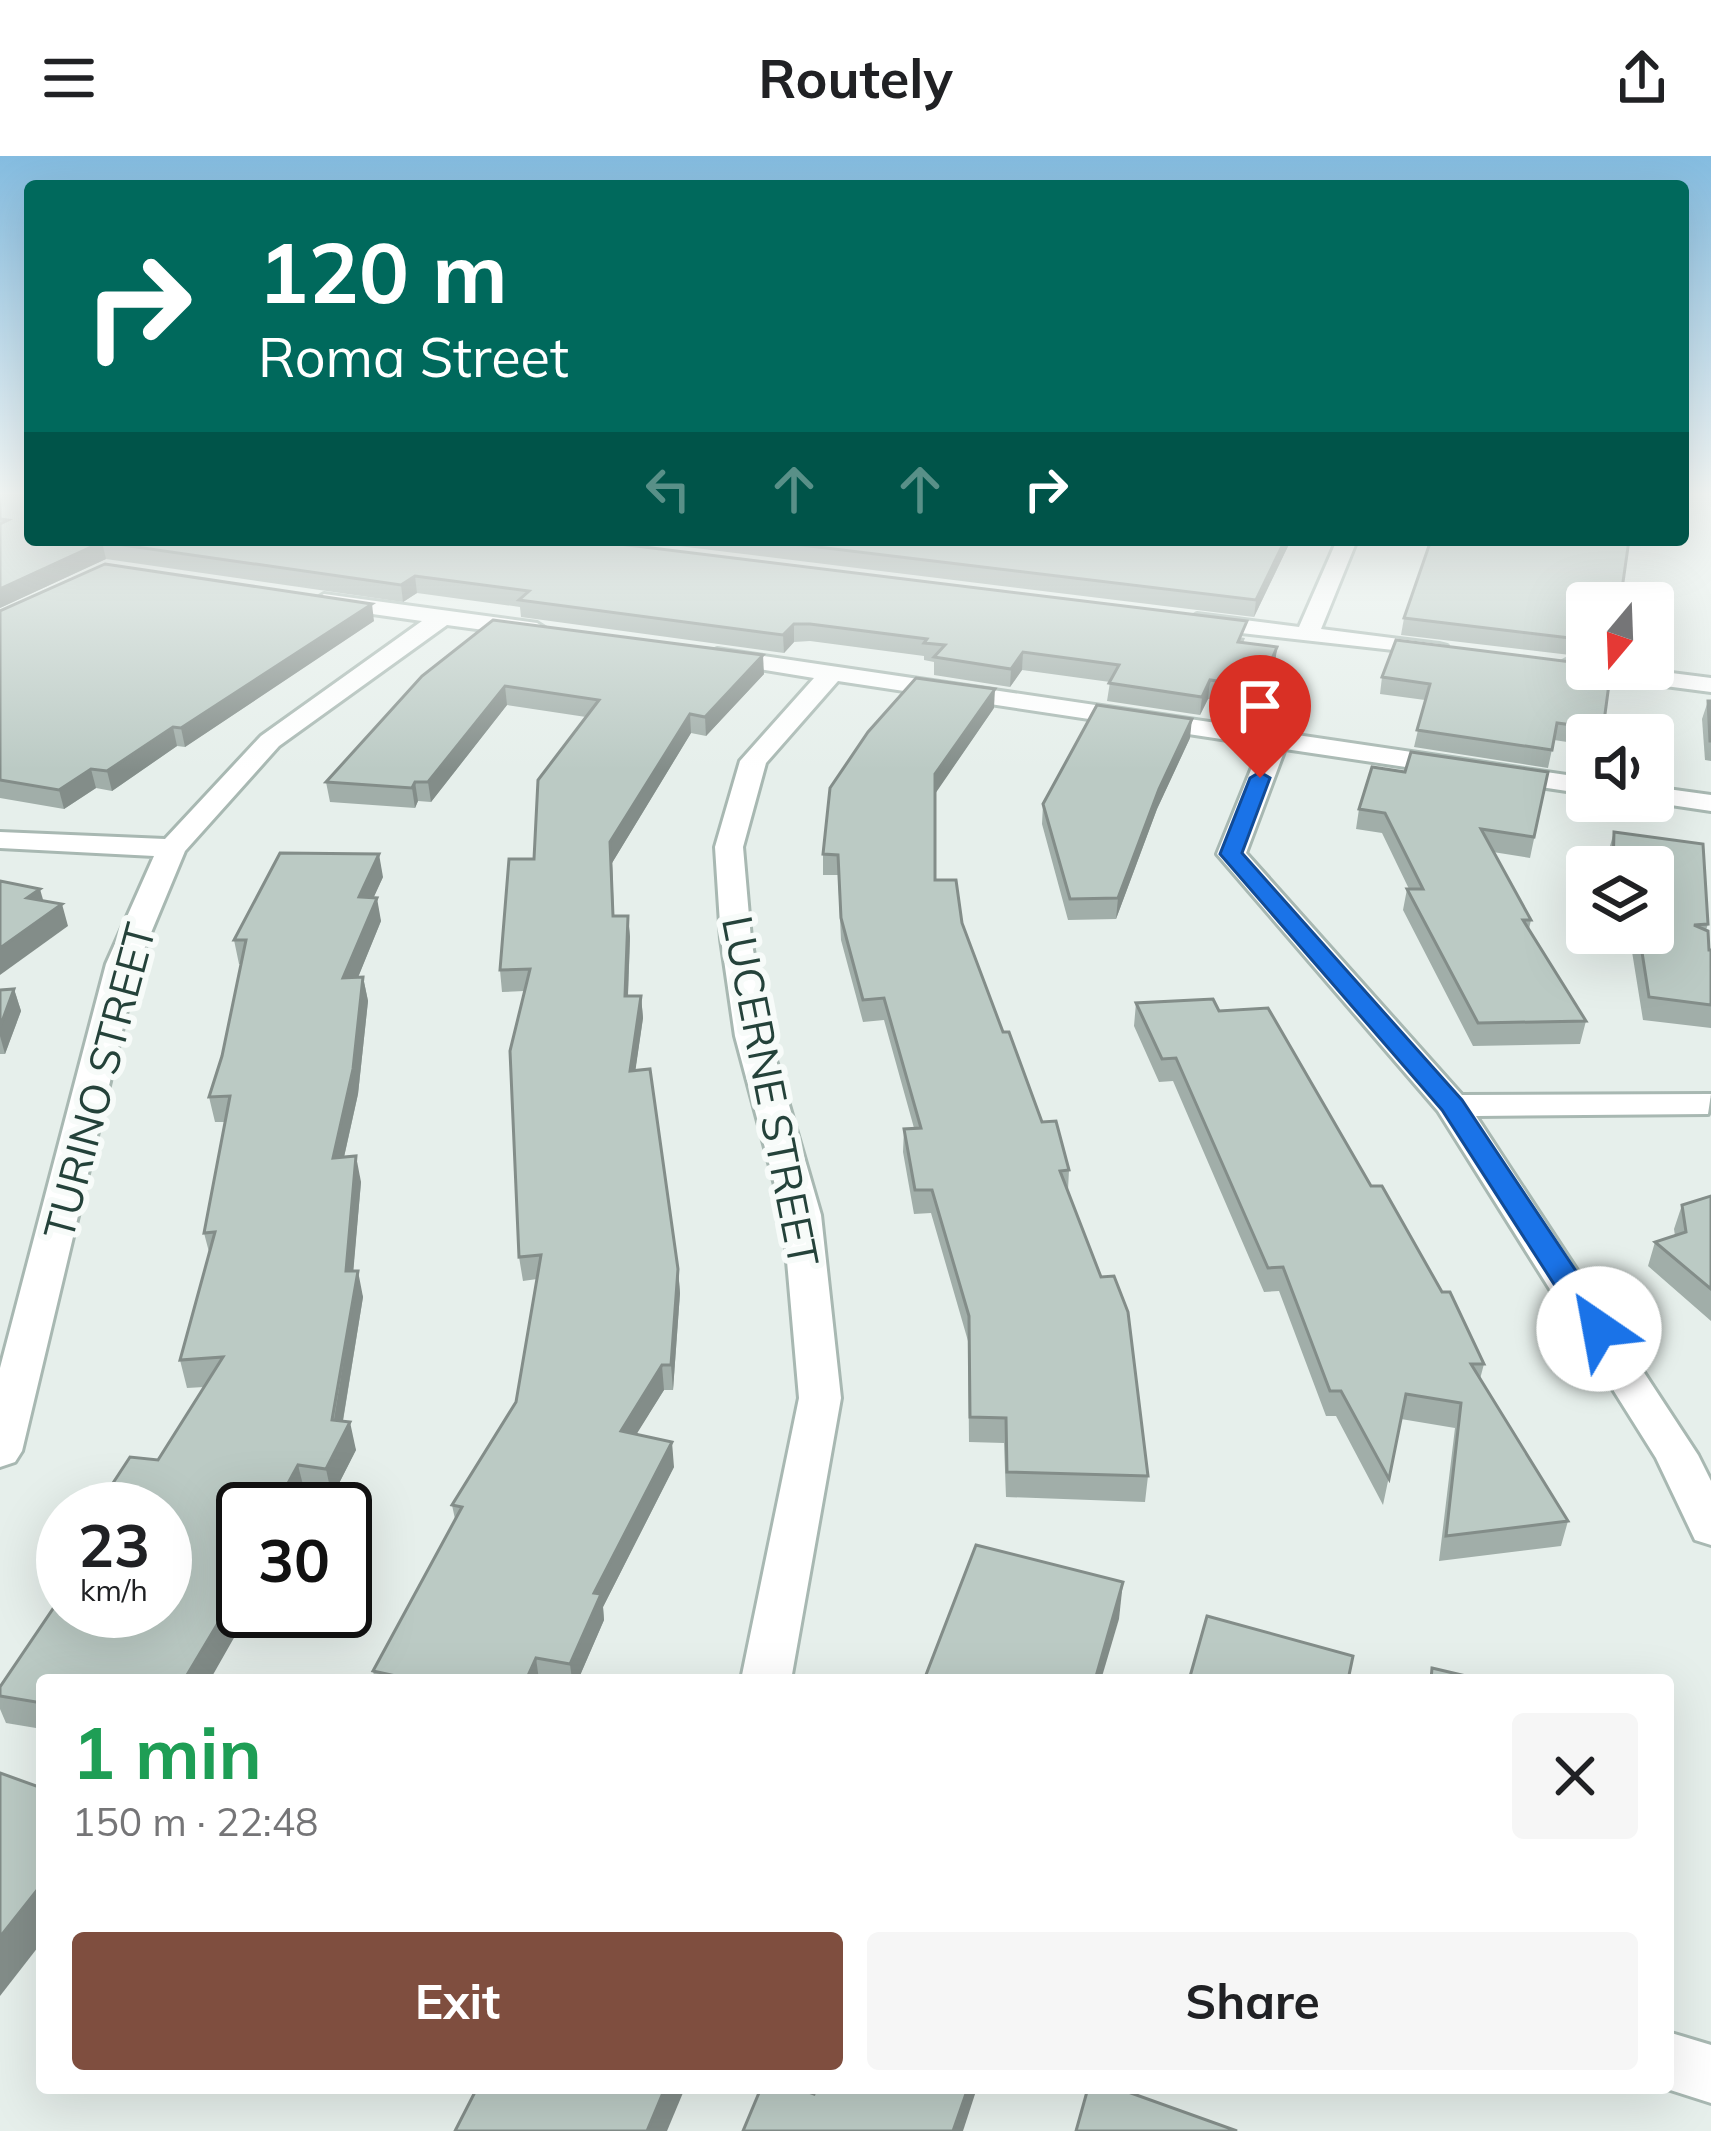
<!DOCTYPE html>
<html lang="en">
<head>
<meta charset="utf-8">
<style>
	:root { --surface:#fff; --page:#f6f6f6; --text:#202124; --muted:#757577; --accent:#7f4e3f }
	body { margin:0; font-family:Mulish,sans-serif; background:var(--page); color:var(--text); height:100vh; display:flex; flex-direction:column; font-size:45px; white-space:nowrap }
	* { box-sizing:border-box; margin:0 }
	p { font-size:39px; color:var(--muted) }
	.icon { flex:none; width:66px; height:66px; fill:none; stroke:currentColor; stroke-width:2; stroke-linecap:round; stroke-linejoin:round }
	.map { position:relative; flex:1; overflow:hidden }
	.panel { position:absolute; left:36px; top:1518px; width:1638px; height:420px; display:flex; flex-direction:column; background:var(--surface); border-radius:12px; box-shadow:0 12px 48px #0002 }
	.panel>* { flex:none }
	.guide { position:absolute; left:24px; top:24px; width:1665px; height:366px; border-radius:12px; box-shadow:0 12px 48px #0002; background:#00695c; color:#fff; overflow:hidden }
	.needle { width:78px; rotate:199deg }
	.buttons { position:absolute; left:1566px; top:426px; display:grid; gap:24px }
	.buttons a { display:grid; place-items:center; width:108px; height:108px; border-radius:12px; background:var(--surface); box-shadow:0 12px 48px #0002; font-size:60px }
	.speed { position:absolute; left:36px; top:1326px; display:flex; gap:24px; font-size:60px; font-weight:700; text-align:center }
	.speed>* { display:grid; place-content:center; width:156px; height:156px; border-radius:50%; background:var(--surface); box-shadow:0 12px 48px #0002; line-height:1 }
	.speed small { font-size:30px; font-weight:400 }
	.speed .limit { border:6px solid #111; border-radius:18px; background:#fff; color:#111 }
	.pin { position:absolute; display:grid; place-items:center; width:102px; height:102px; color:#fff; margin:-123px -51px; border-radius:50% 50% 50% 0; rotate:-45deg; box-shadow:0 0 12px #0007 }
	.pin .icon { rotate:45deg }
	.me { position:absolute; width:132px; margin:-66px; rotate:327deg; stroke-linejoin:round; filter:drop-shadow(0 0 9px #0008) }
	.turn { display:flex; align-items:center; gap:42px; height:252px; padding:0 36px; font-size:54px }
	.turn .icon { width:156px; height:156px; stroke-width:2.5 }
	.turn b { display:block; font-size:84px; line-height:102px }
	.lanes { display:flex; align-items:center; height:114px; padding:0 36px; background:#0003; justify-content:center; gap:60px; direction:ltr }
	.lanes .off { opacity:.35 }
	.round { display:grid; place-items:center; flex:none; width:126px; height:126px; border-radius:12px; background:var(--page) }
	.headline { display:flex; align-items:center; justify-content:space-between; height:204px; padding:0 36px }
	h1 { font-size:72px; font-weight:700; line-height:90px; color:#1e9e55 }
	.cta { display:flex; gap:24px; margin-top:auto; padding:24px 36px }
	.cta a { flex:1; height:138px; border-radius:12px; background:var(--accent); color:#fff; font-size:48px; font-weight:700; line-height:138px; text-align:center }
	.cta a+a { background:var(--page); color:var(--text) }
	header { display:flex; justify-content:space-between; align-items:center; height:156px; padding:0 36px; background:var(--surface); font-size:54px; font-weight:700 }
	.map>svg:first-child { display:block }
	.lines { fill:none; stroke-linecap:round; stroke-linejoin:round }
	.minor-casing { stroke:#a8b8b2; stroke-width:6 }
	.minor { fill:#fff; fill-rule:evenodd }
	.wall { fill:#a1aea9 }
	.shaded-wall { fill:#838d89 }
	.building { fill:#bbcac4; stroke:#838d89; stroke-width:3 }
	.route { fill:#1a73e8; stroke:#114b97; stroke-width:3 }
	.labels { text-anchor:middle; dominant-baseline:central; stroke-width:12; stroke-linejoin:round; paint-order:stroke }
	.street-label { font-size:42px; fill:#24423a; stroke:#f7fbf9 }
</style>
</head>
<body>
<header><svg class="icon" aria-label="menu" viewBox="0 0 24 24"><path d="M4 6h16M4 12h16M4 18h16"/></svg>Routely<svg class="icon" aria-label="share" viewBox="0 0 24 24"><path d="M12 15V3M7 8l5-5 5 5M5 13v7h14v-7"/></svg></header>
<div class="map">
<svg width="1711" height="1975" viewBox="0 0 1711 1975">
	<rect width="100%" height="100%" fill="#e6efeb"/>
	<g class="lines">
		<defs>
			<g id="minor">
				<path d="M1337,384H1357L1321,473L1439,488L1447,490V500L1197,472L1186,465L1197,458L1299,471Z"/>
				<path d="M324,438L537,467L548,474L537,481L447,469L279,590L185,695L138,808L22,1295L15,1306L0,1311V1212L106,808L154,700L0,692V676L165,683L261,580L422,465L316,450L313,445Z"/>
				<path d="M717,493L1587,622V638L1285,593L1246,697L1462,939L1711,938L1708,958L1476,960L1698,1299L1711,1325V1389L1695,1384L1656,1302L1438,955L1217,698L1261,589L838,525L766,607L743,691L751,783L769,880L821,1059L841,1242L791,1524H741L799,1242L783,1059L735,880L721,783L715,691L740,605L814,522L709,505L705,500Z"/>
				<path d="M1566,504L1587,506V513H1640L1711,522V536L1558,516L1554,511Z"/>
				<path d="M1653,631L1711,639V655L1644,645H1653Z"/>
				<path d="M1668,1876L1711,1889V1947L1664,1932H1668Z"/>
			</g>
		</defs>
		<use href="#minor" class="minor-casing"/>
		<use href="#minor" class="minor"/>
	</g>
	<g class="wall">
		<path d="M0,338L587,384L1245,482L1243,487L1277,491L1275,508L1258,549L1208,543L1200,559L1107,545L1110,526L1022,514L1010,531L934,519V506L924,504V500L810,485L794,486L784,497L521,461L520,451L417,437L403,446L106,403L0,452Z"/>
		<path d="M630,384H1291L1254,461Z"/>
		<path d="M1587,447V501L1401,479L1404,462Z"/>
		<path d="M0,455L374,465L185,591L177,590L112,635L96,632L64,653L0,642Z"/>
		<path d="M1611,513L1601,579H1587V589L1554,584L1548,612L1414,591L1425,544L1380,538L1382,521Z"/>
		<path d="M764,518L706,580L691,577L612,707L614,760H628L630,781L628,840H641L643,862L635,915L678,1113L680,1137L673,1234H664L636,1278L674,1311L603,1451L604,1464L578,1524H375L373,1515L455,1363L452,1349L516,1246L537,1123L523,1125L519,1101L524,835L502,836L500,814L534,703L586,561L507,549L431,646L418,645L415,652L330,646L326,626L422,520Z"/>
		<path d="M1708,545H1711V605L1705,604L1702,563Z"/>
		<path d="M994,552L935,637V724L962,767L1003,876L1042,966L1069,1014L1068,1034L1148,1320L1145,1346L1006,1341L1004,1287L969,1286L968,1185L931,1057L914,1058L903,996L904,973L914,972L884,864L863,866L841,784L838,719H823V698Z"/>
		<path d="M1190,582L1157,653L1116,763L1068,764L1042,668L1043,648Z"/>
		<path d="M1405,616H1548L1530,702L1493,696L1531,764L1529,773L1586,865L1580,888L1473,890L1403,754L1407,733H1409L1382,677L1356,673L1359,653Z"/>
		<path d="M1614,676L1703,688L1708,768L1706,774L1708,775L1709,794H1711V872L1643,864L1629,777H1653V711H1608V697Z"/>
		<path d="M383,721L373,742L381,765L358,821H363L368,845L358,938L344,1001L361,1026L353,1115L363,1141L343,1265L356,1294L332,1341L305,1337L243,1353V1453L232,1472L235,1480L42,1524V1573L6,1567L0,1553V1531L158,1304L204,1231L187,1232L180,1204L209,1096L204,1077L225,966H215L209,941L222,900L241,808H239L234,784Z"/>
		<path d="M14,833L21,855L5,898H0V834Z"/>
		<path d="M1136,847L1219,855L1371,1030L1442,1136L1484,1208L1480,1223L1568,1365L1561,1390L1439,1405L1455,1272L1401,1263L1383,1349L1336,1260H1326L1279,1135L1264,1136L1173,925L1159,926L1134,870Z"/>
		<path d="M1711,1040V1165L1648,1110L1655,1086L1675,1080L1674,1073L1682,1049Z"/>
	</g>
	<g class="shaded-wall">
		<path d="M1285,384H1291L1254,461L1256,444Z"/>
		<path d="M102,386L106,403L0,452V433Z"/>
		<path d="M415,420L417,437L403,446L401,429Z"/>
		<path d="M372,448L374,465L185,591L181,572Z"/>
		<path d="M794,468V486L784,497L783,479Z"/>
		<path d="M1277,491L1275,508L1258,549L1260,531Z"/>
		<path d="M1023,496L1022,514L1010,531L1011,513Z"/>
		<path d="M763,499L764,518L706,580L705,561Z"/>
		<path d="M1210,524L1208,543L1200,559L1202,541Z"/>
		<path d="M505,530L507,549L431,646L428,626Z"/>
		<path d="M995,533L994,552L935,638V618Z"/>
		<path d="M690,558L691,577L612,707L614,782L610,686Z"/>
		<path d="M1192,563L1190,582L1157,653L1116,763L1118,742L1159,633Z"/>
		<path d="M173,571L177,590L112,635L107,615Z"/>
		<path d="M91,613L96,632L64,653L59,634Z"/>
		<path d="M415,626L418,645L415,652L412,632Z"/>
		<path d="M379,698L383,721L363,765L359,741Z"/>
		<path d="M40,733L46,754L27,742Z"/>
		<path d="M377,742L381,765L348,846L343,822Z"/>
		<path d="M62,748L68,770L0,819V792Z"/>
		<path d="M628,760L630,781L627,862L625,840Z"/>
		<path d="M363,821L368,845L358,938L338,1028L333,1002Z"/>
		<path d="M14,833L21,855L5,898L0,880V871Z"/>
		<path d="M641,840L643,862L632,938L630,915Z"/>
		<path d="M356,1000L361,1026L351,1142L346,1115Z"/>
		<path d="M678,1113L680,1137L673,1234L671,1209Z"/>
		<path d="M358,1115L363,1141L339,1288L350,1266L356,1294L332,1341L326,1313Z"/>
		<path d="M662,1209L664,1234L623,1300L621,1275Z"/>
		<path d="M672,1286L674,1311L603,1451L604,1464L578,1524H572L570,1508L594,1437Z"/>
		<path d="M298,1309L305,1337L296,1353H274Z"/>
		<path d="M243,1410V1453L232,1472L235,1480L210,1524H184Z"/>
		<path d="M1123,1426L1119,1463L1101,1524H1095Z"/>
		<path d="M536,1502L539,1524H526Z"/>
		<path d="M42,1728V1786L0,1840V1781Z"/>
		<path d="M665,1932H685L667,1975H647Z"/>
		<path d="M968,1932H977L963,1975H953Z"/>
	</g>
	<g class="building">
		<path d="M0,338H30V384H587L1247,465L1238,486L1277,491L1260,531L1210,524L1202,541L1109,527L1119,509L1023,496L1011,513L934,501L945,489L924,487L927,483L810,468H794L783,479L519,444L529,435L415,420L401,429L102,386L0,433V368L8,364L0,363Z"/>
		<path d="M760,384H1285L1256,444Z"/>
		<path d="M1431,384H1629L1620,447H1587V484L1404,462Z"/>
		<path d="M105,408L372,448L181,572L173,571L107,615L91,613L59,634L0,624V455Z"/>
		<path d="M493,464L763,499L705,561L690,558L610,686L613,760H628L625,840H641L630,915L650,913L678,1113L671,1209H662L621,1275L672,1286L594,1437L601,1438L570,1508L536,1502L526,1524H414L373,1515L462,1351L452,1349L516,1246L541,1099L519,1101L510,895L530,813L500,814L509,703H534L538,624L599,544L505,530L428,626H415L412,632L326,626L422,520Z"/>
		<path d="M1396,484L1587,508V513H1611L1603,573L1557,567L1552,594L1417,574L1430,528L1382,521Z"/>
		<path d="M916,522L995,533L935,618V724H956L962,767L1003,876H1009L1042,966L1056,965L1069,1014L1060,1015L1101,1121L1114,1120L1128,1156L1148,1320L1007,1316L1006,1262L970,1261L969,1160L932,1034H915L904,973L921,972L884,842L863,844L841,762L838,699L823,698L830,632L868,576Z"/>
		<path d="M1708,545H1711V585H1710Z"/>
		<path d="M1097,549L1192,563L1159,633L1118,742L1070,743L1043,648Z"/>
		<path d="M1411,596L1548,616L1534,681L1481,673L1531,764H1523L1586,865L1478,867L1407,733H1423L1385,657L1359,653L1372,611L1405,616Z"/>
		<path d="M1614,676L1703,688L1708,768L1694,769L1708,775L1709,794H1711V849L1649,841L1639,777H1653V711H1613Z"/>
		<path d="M280,697L379,698L359,741L377,742L343,822L363,821L353,913L333,1002L356,1000L346,1115H358L332,1264L350,1266L326,1313L298,1309L274,1353H243V1410L221,1451L227,1452L184,1524H42V1547L0,1540V1531L63,1438V1455H165V1353H96L130,1301L158,1304L223,1201L180,1204L215,1076L204,1077L230,940L209,941L222,900L246,784H234Z"/>
		<path d="M0,725L40,733L27,742L62,748L0,792Z"/>
		<path d="M14,833L0,871V834Z"/>
		<path d="M1213,843L1219,855L1268,852L1371,1030H1382L1442,1136H1450L1484,1208H1471L1568,1365L1446,1380L1461,1247L1406,1238L1389,1323L1341,1235H1330L1283,1111L1268,1112L1176,902L1162,903L1136,847Z"/>
		<path d="M1711,1040V1133L1655,1086L1686,1076L1682,1049Z"/>
		<path d="M976,1389L1123,1426L1095,1524H924Z"/>
		<path d="M1207,1460L1353,1500L1348,1524H1189Z"/>
		<path d="M1432,1512L1483,1524H1431Z"/>
		<path d="M0,1617L42,1632V1728L0,1781Z"/>
		<path d="M477,1932H665L647,1975H455Z"/>
		<path d="M761,1932H798L814,1938L816,1932H968L953,1975H743Z"/>
		<path d="M1088,1932H1117L1237,1975H1076Z"/>
	</g>
	<linearGradient id="sky" x2="0" y2="1"><stop stop-color="#84bce0"/><stop offset="0.55" stop-color="#f4f8f6"/><stop offset="1" stop-color="#f4f8f6" stop-opacity="0"/></linearGradient>
	<rect width="1711" height="614" fill="url(#sky)"/>
	<path class="route" d="M1260,616L1270,622L1242,697L1462,944L1610,1166L1614,1173L1610,1181H1588L1442,954L1220,698L1250,622Z"/>
	<g class="labels">
		<g class="street-label">
			<text transform="translate(99 925) rotate(-75)">TURINO STREET</text>
			<text transform="translate(771 935) rotate(79)">LUCERNE STREET</text>
		</g>
	</g>
</svg>
<div class="buttons">
<a><svg class="needle" viewBox="-14 -14 28 28"><path d="M0-13l5 13h-10z" fill="#e53935"/><path d="M0 13l5-13h-10z" fill="#757577"/></svg></a>
<a><svg class="icon" aria-label="sound" viewBox="0 0 24 24"><path d="M4 9h4l5-4v14l-5-4H4zM17 9q2 3 0 6"/></svg></a>
<a><svg class="icon" aria-label="layers" viewBox="0 0 24 24"><path d="M12 4l9 5-9 5-9-5zM3 14l9 5 9-5"/></svg></a>
</div>
<div class="speed"><div>23<small>km/h</small></div><div class="limit">30</div></div>
<div class="pin" style="left:1260px;top:622px;background:#d93025"><svg class="icon" aria-label="arrive" viewBox="0 0 24 24"><path d="M6 21V4h12l-3 4 3 4H6"/></svg></div>
<svg class="me" style="left:1599px;top:1173px" viewBox="-20 -20 40 40"><circle r="19" fill="#fff"/><path d="M0-13L10 11 0 6-10 11z" fill="#1a73e8"/></svg>
<div class="guide">
<div class="turn"><svg class="icon" aria-label="right" viewBox="0 0 24 24"><path d="M7 20v-9h11M14 6l5 5-5 5"/></svg><div><b>120 m</b>Roma Street</div></div>
<div class="lanes"><svg class="icon off" aria-label="left" viewBox="0 0 24 24"><path d="M17 20v-9H6M10 6l-5 5 5 5"/></svg><svg class="icon off" aria-label="ahead" viewBox="0 0 24 24"><path d="M12 20V5M6 11l6-6 6 6"/></svg><svg class="icon off" aria-label="ahead" viewBox="0 0 24 24"><path d="M12 20V5M6 11l6-6 6 6"/></svg><svg class="icon" aria-label="right" viewBox="0 0 24 24"><path d="M7 20v-9h11M14 6l5 5-5 5"/></svg></div>
</div>
<section class="panel">
<div class="headline"><div><h1>1 min</h1><p>150 m · 22:48</p></div><a class="round"><svg class="icon" aria-label="close" viewBox="0 0 24 24"><path d="M6 6l12 12M18 6L6 18"/></svg></a></div>
<div class="cta"><a>Exit</a><a>Share</a></div>
</section>
</div>
</body>
</html>
